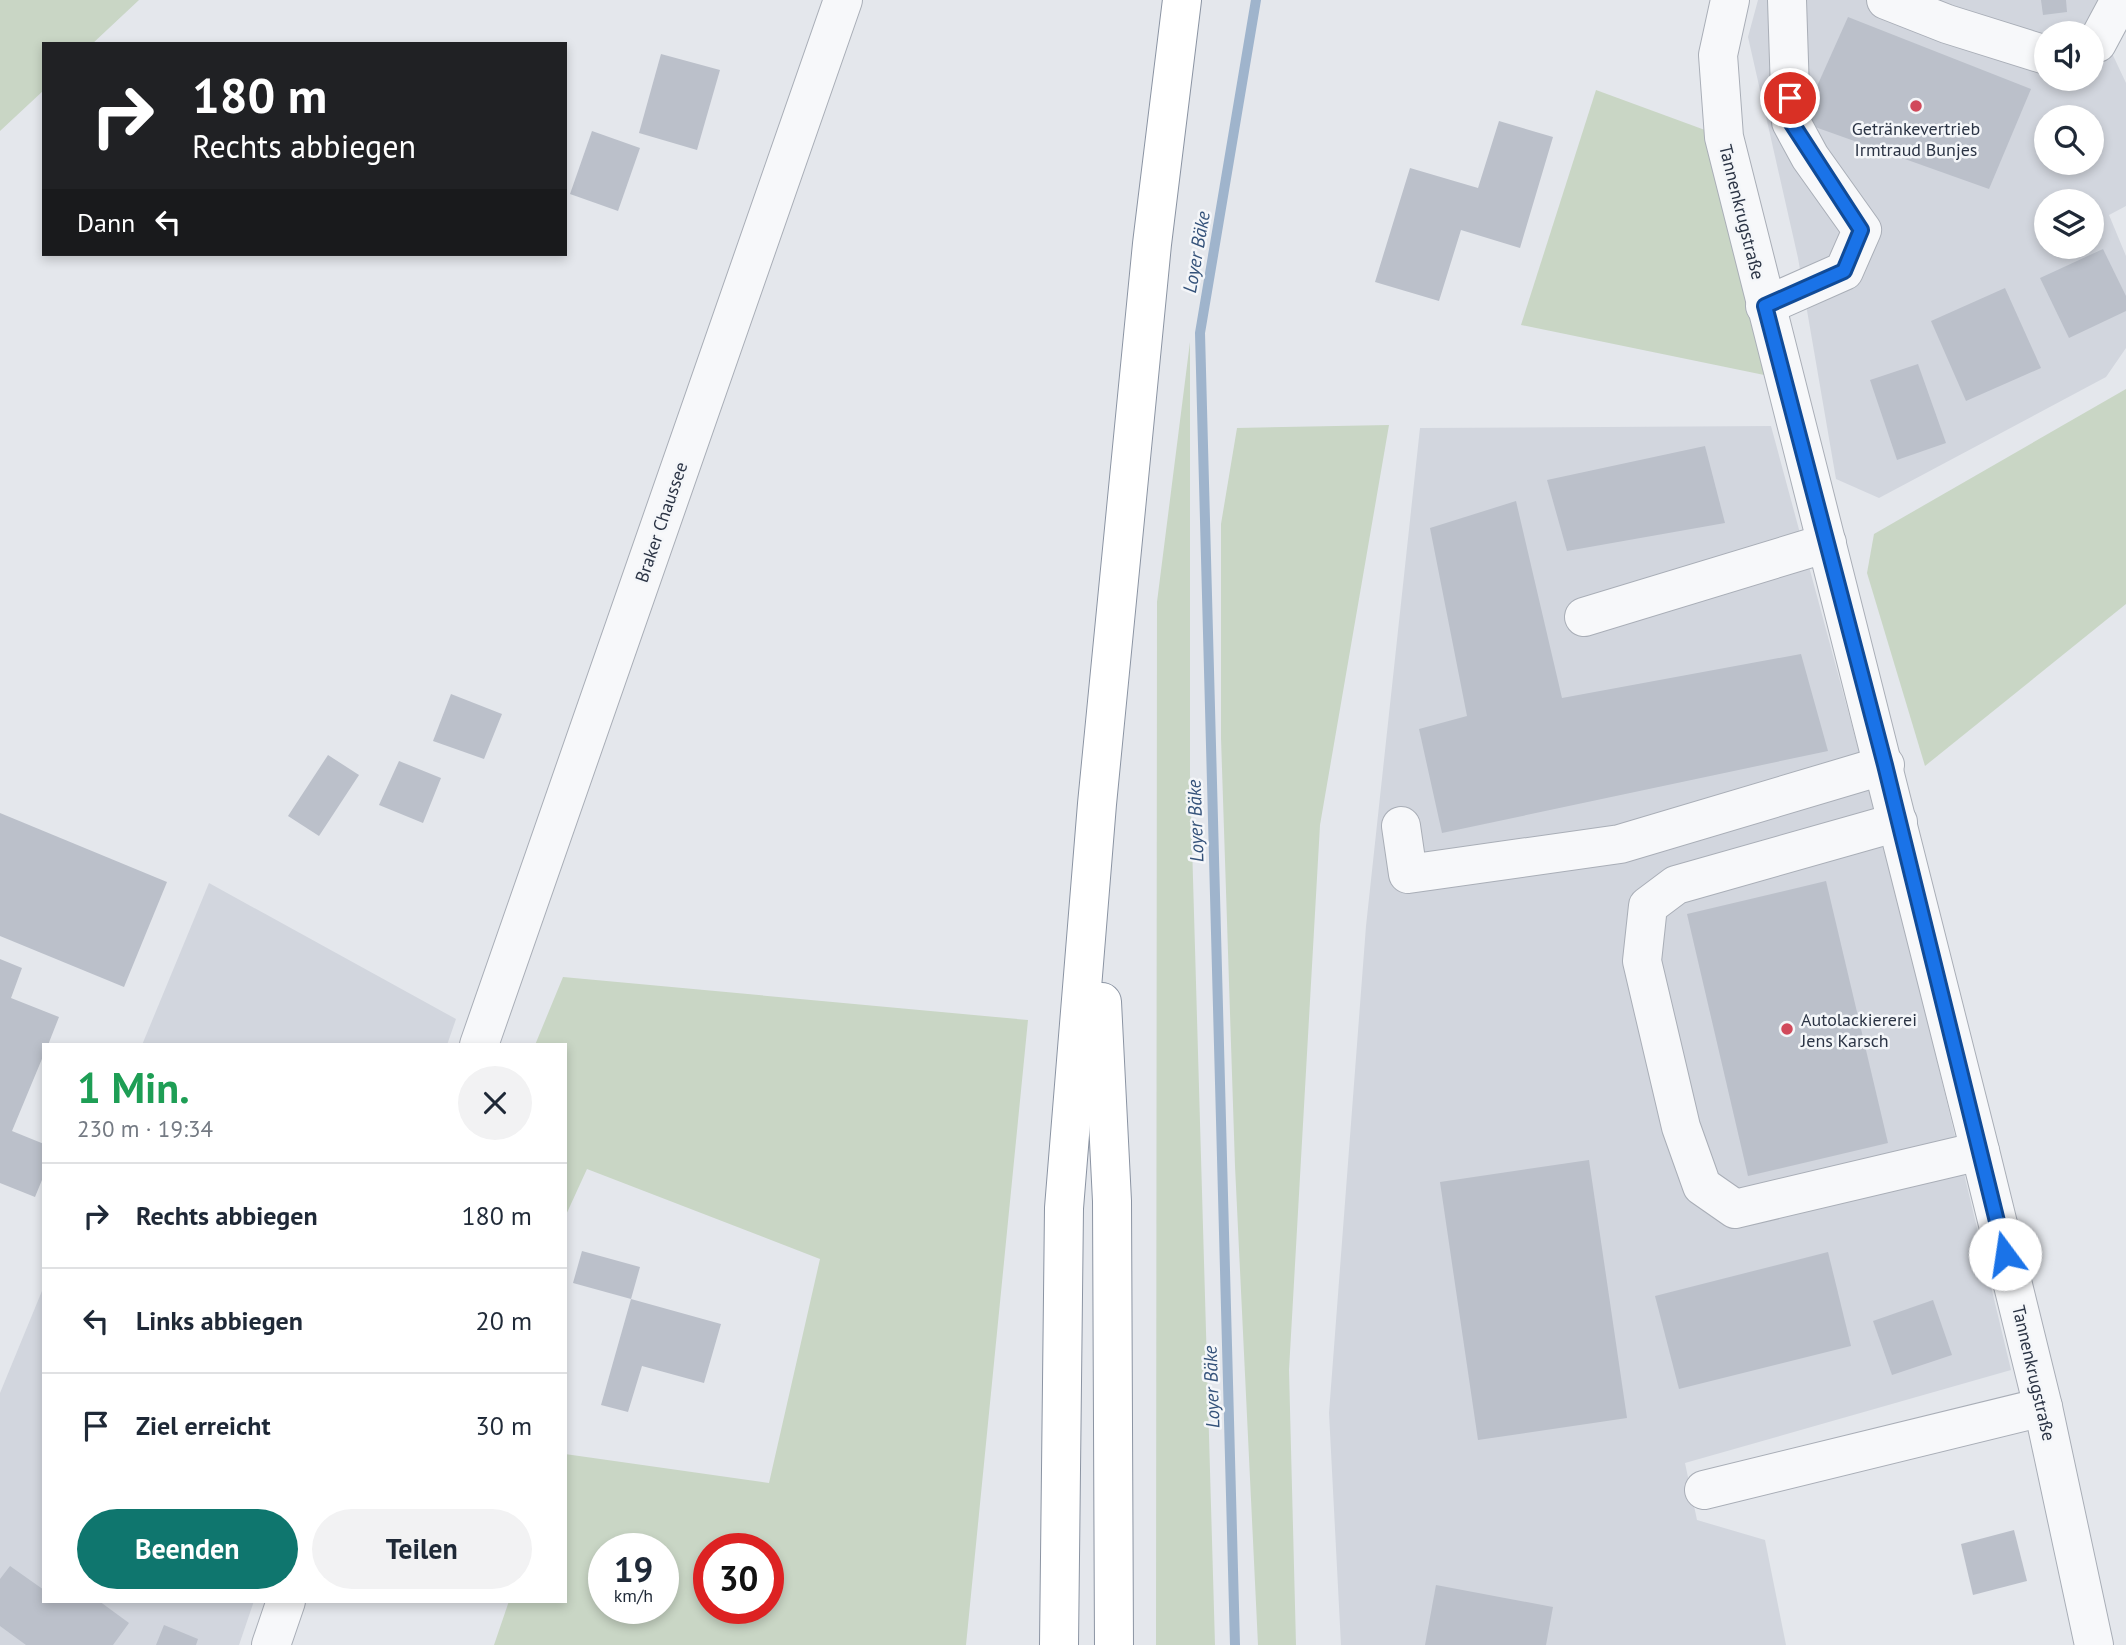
<!DOCTYPE html>
<html lang="de">
<head>
<meta charset="utf-8">
<style>
	:root { --surface:#fff; --page:#f2f2f3; --text:#1f2937; --muted:#747a83; --line:#e0e1e3; --accent:#0f766e }
	body { margin:0; font-family:"PT Sans",sans-serif; background:var(--page); color:var(--text); height:100vh; display:flex; flex-direction:column; font-size:26px; white-space:nowrap }
	* { box-sizing:border-box; margin:0 }
	p { font-size:23px; color:var(--muted) }
	.icon { flex:none; width:38px; height:38px; fill:none; stroke:currentColor; stroke-width:2; stroke-linecap:round; stroke-linejoin:round }
	.map { position:relative; flex:1; overflow:hidden }
	.panel { position:absolute; left:42px; top:1043px; width:525px; height:560px; display:flex; flex-direction:column; background:var(--surface); border-radius:0px; box-shadow:0 4px 10px #0003 }
	.panel>* { flex:none }
	.top-card { position:absolute; left:42px; top:42px; width:525px; height:214px; border-radius:0px; box-shadow:0 4px 10px #0003; background:#202124; color:#fff; overflow:hidden }
	.fabs { position:absolute; left:2034px; top:21px; display:grid; gap:14px }
	.fabs a { display:grid; place-items:center; width:70px; height:70px; border-radius:50%; background:var(--surface); box-shadow:0 4px 10px #0003; font-size:35px }
	.speed { position:absolute; left:588px; top:1533px; display:flex; gap:14px; font-size:35px; font-weight:700; text-align:center }
	.speed>* { display:grid; place-content:center; width:91px; height:91px; border-radius:50%; background:var(--surface); box-shadow:0 4px 10px #0003; line-height:1 }
	.speed small { font-size:18px; font-weight:400 }
	.speed .limit { border:10px solid #d22; background:#fff; color:#111 }
	.pin { position:absolute; display:grid; place-items:center; width:60px; height:60px; color:#fff; margin:-30px; border:4px solid #fff; border-radius:50%; box-shadow:0 2px 7px #0007 }
	.me { position:absolute; width:77px; margin:-38px; rotate:346deg; stroke-linejoin:round; filter:drop-shadow(0 0 5px #0008) }
	.turn { display:flex; align-items:center; gap:24px; height:147px; padding:0 35px; font-size:32px }
	.turn .icon { width:91px; height:91px; stroke-width:2.5 }
	.turn b { display:block; font-size:49px; line-height:60px }
	.then { display:flex; align-items:center; height:66px; padding:0 35px; background:#0003; gap:14px; font-size:26px }
	.round { display:grid; place-items:center; flex:none; width:74px; height:74px; border-radius:37px; background:var(--page) }
	.summary { display:flex; align-items:center; justify-content:space-between; height:119px; padding:0 35px }
	h1 { font-size:42px; font-weight:800; line-height:52px; color:#1e9e55 }
	.cta { display:flex; gap:14px; margin-top:auto; padding:14px 35px }
	.cta a { flex:1; height:80px; border-radius:42px; background:var(--accent); color:#fff; font-size:28px; font-weight:800; line-height:80px; text-align:center }
	.cta a+a { background:var(--page); color:var(--text) }
	ul { padding:0; list-style:none }
	li { display:flex; align-items:center; gap:21px; height:105px; padding:0 35px; border-top:2px solid var(--line) }
	li div { flex:1 }
	li b { display:block; font-size:26px }
	li em { font-style:normal }
	.map>svg:first-child { display:block }
	.built { fill:#d2d6de; fill-rule:evenodd }
	.green { fill:#c9d6c5; fill-rule:evenodd }
	.lines { fill:none; stroke-linecap:round; stroke-linejoin:round }
	.stream { stroke:#9fb4cc; stroke-width:10 }
	.building { fill:#bbc0ca }
	.minor-casing { stroke:#a9aeb7; stroke-width:40 }
	.highway-casing { stroke:#8b94a3; stroke-width:40 }
	.minor { stroke:#f7f8fa; stroke-width:38 }
	.highway { stroke:#fff; stroke-width:38 }
	.route-casing { stroke:#114b97; stroke-width:18 }
	.route { stroke:#1a73e8; stroke-width:12 }
	.poi-dot { fill:#d1495b; stroke:#f4f6f9; stroke-width:2.5 }
	.labels { text-anchor:middle; dominant-baseline:central; stroke-width:5; stroke-linejoin:round; paint-order:stroke }
	.poi-label { font-size:18px; fill:#2b3445; stroke:#f4f6f9 }
	.street-label { font-size:18px; fill:#2b3445; stroke:#f4f6f9 }
	.water-label { font-size:19px; font-style:italic; fill:#34527a; stroke:#f4f6f9 }
</style>
</head>
<body>
<div class="map">
<svg width="2126" height="1645" viewBox="0 0 2126 1645">
	<rect width="100%" height="100%" fill="#e4e7ec"/>
	<g class="built">
		<path d="M1758,0H2101L2110,49L2126,83V206L2109,215L2126,256V348L2106,377L1879,498L1836,479L1798,258L1748,37ZM2046,33H2091V79H2046ZM2046,117H2091V163H2046ZM2046,201H2091V247H2046Z"/>
		<path d="M1771,426L1894,881L2011,1370L1685,1463L1697,1520L1765,1540L1786,1645H1341L1329,1413L1366,926L1420,428Z"/>
		<path d="M209,883L456,1019L447,1045H142Z"/>
		<path d="M44,1286V1601H254L239,1645H0V1393Z"/>
	</g>
	<g class="green">
		<path d="M0,0H139L92,44H44V90L0,131Z"/>
		<path d="M1596,90L1724,137L1784,379L1521,325Z"/>
		<path d="M1190,342V774L1215,1645H1156L1157,602Z"/>
		<path d="M2126,389V604L1925,766L1867,573L1874,534Z"/>
		<path d="M1389,425L1320,825L1289,1370L1296,1645H1258L1235,1166L1221,738V524L1237,428Z"/>
		<path d="M563,977L1028,1020L966,1645H494L509,1601H565V1454L769,1483L820,1259L587,1169L565,1217V1045H535ZM604,1549H663V1608H604ZM709,1549H768V1608H709Z"/>
	</g>
	<g class="lines">
		<path class="stream" d="M1235,1645L1200,333L1256,0"/>
	</g>
	<g class="building">
		<path d="M2041,0H2066L2067,12L2043,15Z"/>
		<path d="M1848,17L2031,89L1989,189L1801,122Z"/>
		<path d="M661,54L720,70L697,150L639,133Z"/>
		<path d="M1499,121L1553,137L1520,248L1461,230L1439,301L1375,282L1410,168L1478,188Z"/>
		<path d="M592,131L640,148L618,211L570,194Z"/>
		<path d="M2103,249L2126,296V311L2069,338L2040,278Z"/>
		<path d="M2005,288L2041,368L1966,401L1931,321Z"/>
		<path d="M1918,364L1946,443L1897,460L1870,380Z"/>
		<path d="M1705,446L1725,523L1567,551L1547,480Z"/>
		<path d="M1516,501L1562,698L1801,654L1828,751L1442,833L1419,729L1467,716L1430,528Z"/>
		<path d="M451,694L502,714L484,759L433,741Z"/>
		<path d="M328,755L359,775L319,836L288,816Z"/>
		<path d="M399,761L441,778L423,823L379,805Z"/>
		<path d="M0,813L167,882L124,987L0,936Z"/>
		<path d="M1826,881L1888,1143L1748,1176L1687,914Z"/>
		<path d="M0,959L22,968L11,998L59,1017L48,1045H44V1054L12,1131L44,1144V1175L35,1197L0,1183Z"/>
		<path d="M1589,1160L1627,1418L1478,1440L1440,1182Z"/>
		<path d="M582,1251L640,1267L631,1299L721,1324L704,1383L642,1366L628,1412L601,1405L631,1299L573,1283Z"/>
		<path d="M1828,1252L1851,1346L1679,1389L1655,1296Z"/>
		<path d="M1933,1300L1952,1355L1892,1375L1873,1321Z"/>
		<path d="M2014,1530L2027,1581L1973,1595L1961,1544Z"/>
		<path d="M10,1566L44,1590V1601H99L129,1623L113,1645H26L0,1626V1579Z"/>
		<path d="M1436,1585L1553,1607L1546,1645H1425Z"/>
		<path d="M164,1625L198,1639L196,1645H156Z"/>
	</g>
	<g class="lines">
		<defs>
			<g id="minor">
				<path d="M1730,0L1718,55L1724,137L1980,1151L2043,1407L2094,1645"/>
				<path d="M1886,0L1947,24L2046,55"/>
				<path d="M2091,45L2097,43L2120,0"/>
				<path d="M1765,306L1844,271L1862,230L1810,157L1791,122L1787,0"/>
				<path d="M1584,617L1827,543"/>
				<path d="M1898,822L1676,885L1648,906L1642,961L1681,1127L1702,1186L1735,1209L1980,1151"/>
				<path d="M1401,826L1408,874L1620,844L1885,765"/>
				<path d="M479,1045L843,0"/>
				<path d="M1704,1490L2043,1407"/>
				<path d="M271,1645L286,1601"/>
			</g>
			<g id="highway">
				<path d="M1102,1002L1112,1201L1114,1645"/>
				<path d="M1059,1645L1064,1208L1097,804L1152,244L1182,0"/>
			</g>
		</defs>
		<use href="#minor" class="minor-casing"/>
		<use href="#highway" class="highway-casing"/>
		<use href="#minor" class="minor"/>
		<use href="#highway" class="highway"/>
	</g>
	<g class="lines">
		<defs>
			<path id="route" d="M1790,98L1791,122L1861,230L1844,271L1765,306L1885,765L2005,1254"/>
		</defs>
		<use href="#route" class="route-casing"/>
		<use href="#route" class="route"/>
	</g>
	<g class="poi-dot">
		<circle cx="1916" cy="106" r="7"/>
		<circle cx="1787" cy="1029" r="7"/>
	</g>
	<g class="labels">
		<g class="poi-label">
			<text x="1916" y="128">Getränkevertrieb<tspan x="1916" dy="21">Irmtraud Bunjes</tspan></text>
			<text x="1801" y="1019" text-anchor="start">Autolackiererei<tspan x="1801" dy="21">Jens Karsch</tspan></text>
		</g>
		<g class="street-label">
			<text transform="translate(1742 212) rotate(76)">Tannenkrugstraße</text>
			<text transform="translate(661 522) rotate(-71)">Braker Chaussee</text>
			<text transform="translate(2034 1373) rotate(77)">Tannenkrugstraße</text>
		</g>
		<g class="water-label">
			<text transform="translate(1196 252) rotate(-80)">Loyer Bäke</text>
			<text transform="translate(1195 821) rotate(-92)">Loyer Bäke</text>
			<text transform="translate(1211 1387) rotate(-92)">Loyer Bäke</text>
		</g>
	</g>
</svg>
<div class="fabs">
<a><svg class="icon" aria-label="sound" viewBox="0 0 24 24"><path d="M4 9h4l5-4v14l-5-4H4zM17 9q2 3 0 6"/></svg></a>
<a><svg class="icon" aria-label="search" viewBox="0 0 24 24"><circle cx="10" cy="10" r="6"/><path d="M15 15l6 6"/></svg></a>
<a><svg class="icon" aria-label="layers" viewBox="0 0 24 24"><path d="M12 4l9 5-9 5-9-5zM3 14l9 5 9-5"/></svg></a>
</div>
<div class="speed"><div>19<small>km/h</small></div><div class="limit">30</div></div>
<div class="pin" style="left:1790px;top:98px;background:#d93025"><svg class="icon" aria-label="arrive" viewBox="0 0 24 24"><path d="M6 21V4h12l-3 4 3 4H6"/></svg></div>
<svg class="me" style="left:2005px;top:1254px" viewBox="-20 -20 40 40"><circle r="19" fill="#fff"/><path d="M0-13L10 11 0 6-10 11z" fill="#1a73e8"/></svg>
<div class="top-card">
<div class="turn"><svg class="icon" aria-label="right" viewBox="0 0 24 24"><path d="M7 20v-9h11M14 6l5 5-5 5"/></svg><div><b>180 m</b>Rechts abbiegen</div></div>
<div class="then">Dann<svg class="icon" aria-label="left" viewBox="0 0 24 24"><path d="M17 20v-9H6M10 6l-5 5 5 5"/></svg></div>
</div>
<section class="panel">
<div class="summary"><div><h1>1 Min.</h1><p>230 m · 19:34</p></div><a class="round"><svg class="icon" aria-label="close" viewBox="0 0 24 24"><path d="M6 6l12 12M18 6L6 18"/></svg></a></div>
<ul>
<li><svg class="icon" aria-label="right" viewBox="0 0 24 24"><path d="M7 20v-9h11M14 6l5 5-5 5"/></svg><div><b>Rechts abbiegen</b></div><em>180 m</em></li>
<li><svg class="icon" aria-label="left" viewBox="0 0 24 24"><path d="M17 20v-9H6M10 6l-5 5 5 5"/></svg><div><b>Links abbiegen</b></div><em>20 m</em></li>
<li><svg class="icon" aria-label="arrive" viewBox="0 0 24 24"><path d="M6 21V4h12l-3 4 3 4H6"/></svg><div><b>Ziel erreicht</b></div><em>30 m</em></li>
</ul>
<div class="cta"><a>Beenden</a><a>Teilen</a></div>
</section>
</div>
</body>
</html>
